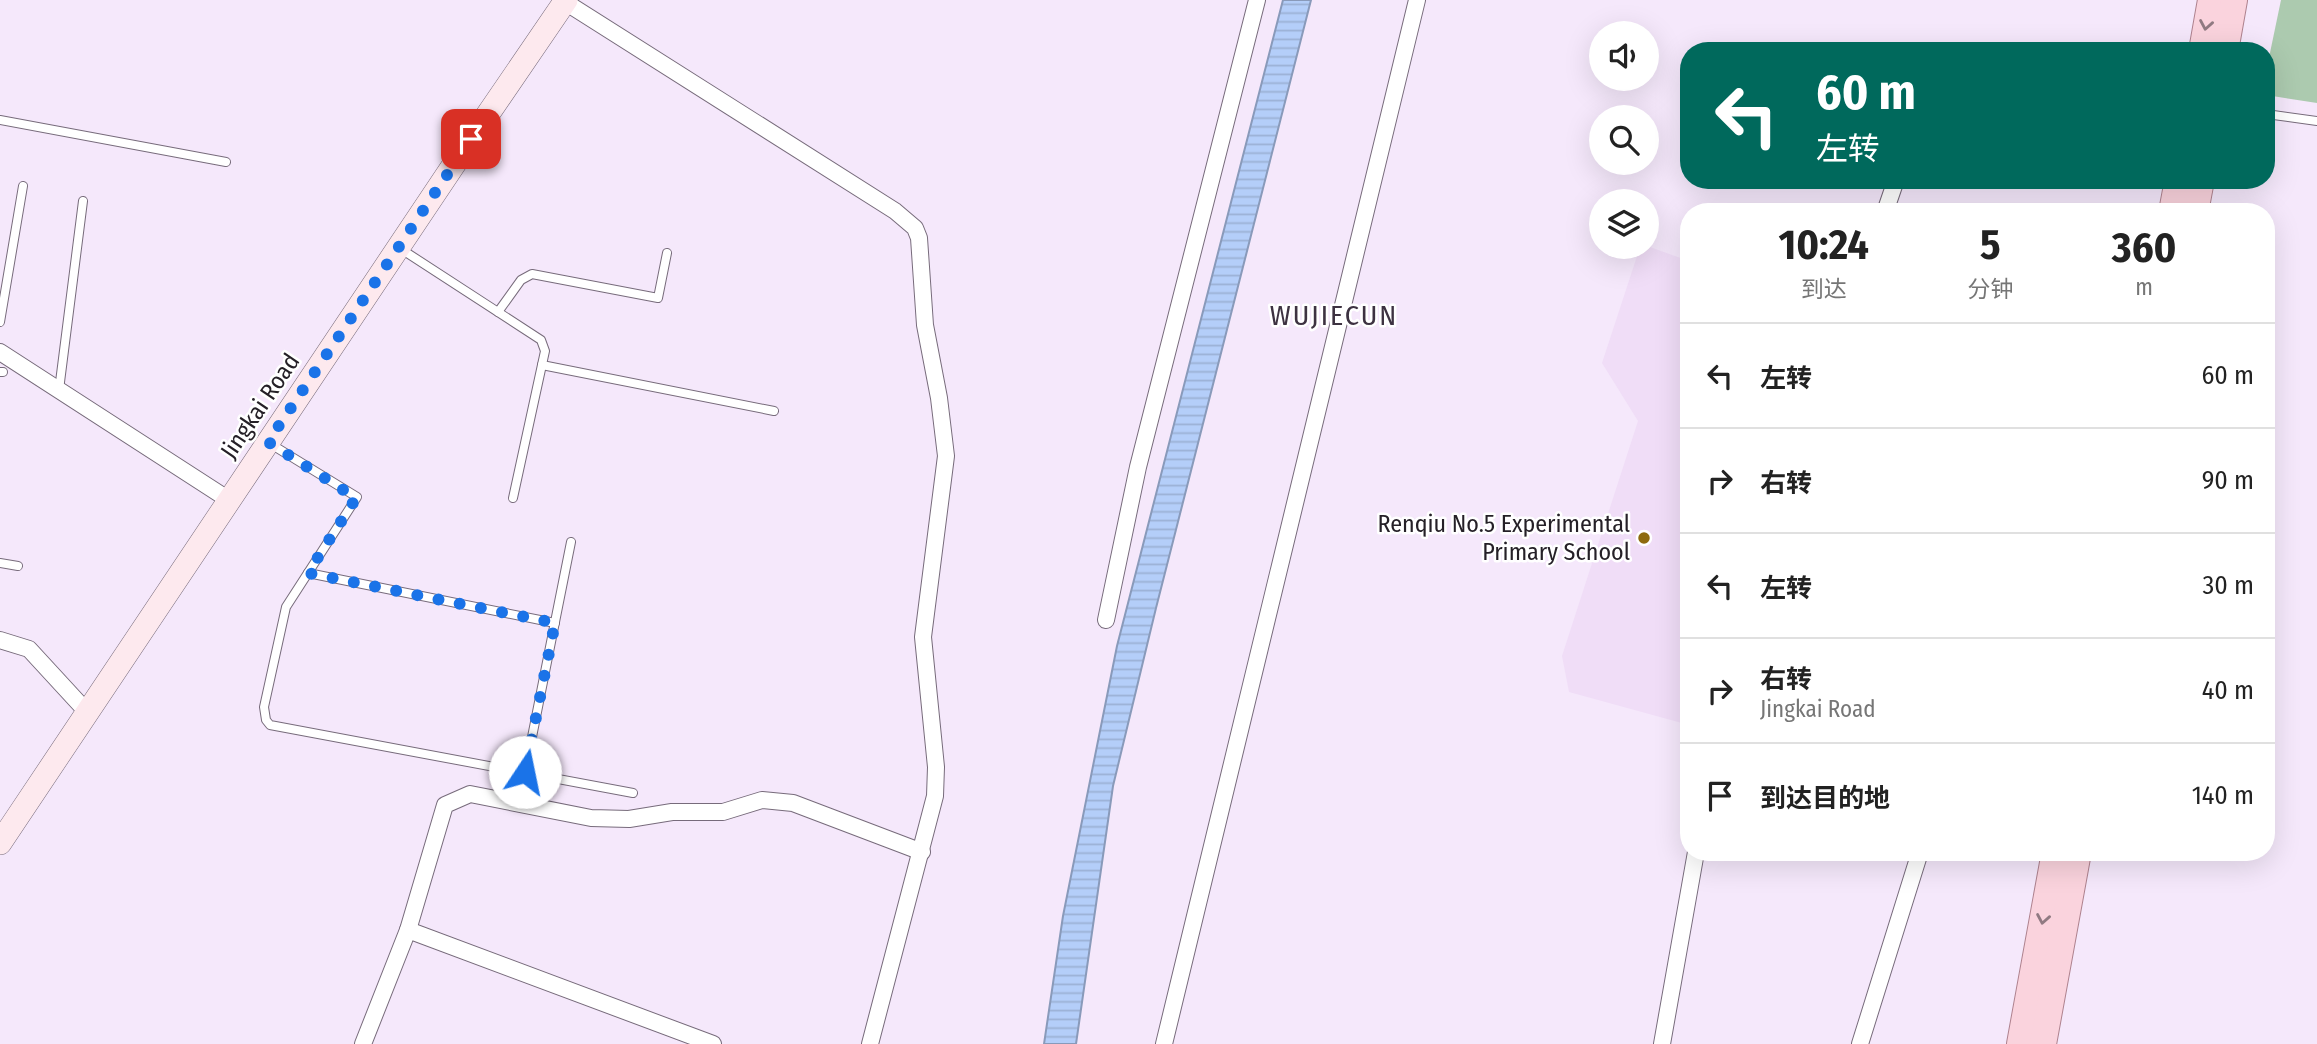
<!DOCTYPE html>
<html lang="zh">
<head>
<meta charset="utf-8">
<style>
	:root { --surface:#fff; --page:#f2f2f2; --text:#222; --muted:#767676; --line:#e0e0e0 }
	body { margin:0; font-family:"Fira Sans Condensed","Noto Sans SC",sans-serif; background:var(--page); color:var(--text); height:100vh; display:flex; flex-direction:column; font-size:26px; white-space:nowrap }
	* { box-sizing:border-box; margin:0 }
	p { font-size:23px; color:var(--muted) }
	.icon { flex:none; width:38px; height:38px; fill:none; stroke:currentColor; stroke-width:2; stroke-linecap:round; stroke-linejoin:round }
	.map { position:relative; flex:1; overflow:hidden }
	.details { position:absolute; left:1680px; top:203px; width:595px; height:658px; display:flex; flex-direction:column; background:var(--surface); border-radius:28px; box-shadow:0 7px 28px #0002 }
	.details>* { flex:none }
	.guide { position:absolute; left:1680px; top:42px; width:595px; height:147px; border-radius:28px; box-shadow:0 7px 28px #0002; background:#00695c; color:#fff; overflow:hidden }
	.buttons { position:absolute; left:1589px; top:21px; display:grid; gap:14px }
	.buttons a { display:grid; place-items:center; width:70px; height:70px; border-radius:50%; background:var(--surface); box-shadow:0 7px 28px #0002; font-size:35px }
	.pin { position:absolute; display:grid; place-items:center; width:60px; height:60px; color:#fff; margin:-30px; border-radius:14px; box-shadow:0 4px 10px #0006 }
	.me { position:absolute; width:77px; margin:-38px; rotate:11deg; stroke-linejoin:round; filter:drop-shadow(0 0 5px #0008) }
	.turn { display:flex; align-items:center; gap:24px; height:147px; padding:0 21px; font-size:32px }
	.turn .icon { width:91px; height:91px; stroke-width:2.5 }
	.turn b { display:block; font-size:49px; line-height:60px }
	.eta { display:flex; justify-content:space-evenly; align-items:center; height:119px; text-align:center }
	.eta b { font-size:42px; font-weight:700; line-height:49px }
	ul { padding:0; list-style:none }
	li { display:flex; align-items:center; gap:21px; height:105px; padding:0 21px; border-top:2px solid var(--line) }
	li div { flex:1 }
	li b { display:block; font-size:26px }
	li em { font-style:normal }
	.map>svg:first-child { display:block }
	.built { fill:#f0ddf7 }
	.green { fill:#accaaf }
	.water { fill:url(#water-rules); stroke:#899aba; stroke-width:2 }
	.lines { fill:none; stroke-linecap:round; stroke-linejoin:round }
	.lane-casing { stroke:#776b7b; stroke-width:10 }
	.street-casing { stroke:#776b7b; stroke-width:18 }
	.secondary-casing { stroke:#776b7b; stroke-width:24 }
	.primary-casing { stroke:#ae828e; stroke-width:28 }
	.lane { stroke:#fff; stroke-width:8 }
	.street { stroke:#fff; stroke-width:16 }
	.secondary { stroke:#fde9ee; stroke-width:23 }
	.primary { stroke:#fad3dd; stroke-width:26 }
	.oneway { stroke:#907a82 }
	.route { stroke:#1a73e8; stroke-width:12; stroke-dasharray:0 21.6 }
	.poi-dot { fill:#8e6a0e; stroke:#fff; stroke-width:2.5 }
	.labels { text-anchor:middle; dominant-baseline:central; stroke-width:5; stroke-linejoin:round; paint-order:stroke }
	.street-label { font-size:24px; fill:#252027; stroke:#fff }
	.poi-label { font-size:24px; fill:#252027; stroke:#fff; text-anchor:end }
	.quarter-label { font-size:28px; letter-spacing:2px; fill:#3d3241; stroke:#fff }
</style>
</head>
<body>
<div class="map">
<svg width="2317" height="1044" viewBox="0 0 2317 1044">
	<defs>
		<pattern id="water-rules" width="6" height="5" patternUnits="userSpaceOnUse" patternTransform="scale(1.75)"><rect width="6" height="5" fill="#b4cef9"/><path d="M0 2.5h6" fill="none" stroke="#9bb1d5"/></pattern>
	</defs>
	<rect width="100%" height="100%" fill="#f5e8fb"/>
	<path class="built" d="M1647,246L1689,261V725L1569,692L1562,656L1638,421L1602,363L1640,247Z"/>
	<path class="green" d="M2281,0H2317V103L2266,95V72Z"/>
	<path class="water" d="M1283,0H1311L1156,608L1113,786L1076,1044H1044L1063,916L1117,646Z"/>
	<g class="lines">
		<defs>
			<g id="lane">
				<path d="M2266,114L2317,121"/>
				<path d="M0,120L226,162"/>
				<path d="M401,249L541,340L545,351L513,498"/>
				<path d="M498,312L521,280L532,274L658,298L667,253"/>
				<path d="M0,322L23,186"/>
				<path d="M542,365L774,411"/>
				<path d="M0,372H3"/>
				<path d="M59,390L83,201"/>
				<path d="M269,443L357,497L286,607L264,707L266,720L270,725L633,793"/>
				<path d="M0,563L18,566"/>
				<path d="M308,573L555,623"/>
				<path d="M525,772L571,542"/>
			</g>
			<g id="street">
				<path d="M565,2L895,211L915,228L919,238L925,325L939,398L946,456L923,637L936,767L935,796L870,1044"/>
				<path d="M1885,212L1896,180"/>
				<path d="M0,352L229,500"/>
				<path d="M1106,620L1138,467L1257,0"/>
				<path d="M0,640L29,649L87,712"/>
				<path d="M408,930L713,1044"/>
				<path d="M363,1044L408,930L445,805L470,794L591,818L629,819L672,812H723L762,800L793,803L922,852"/>
				<path d="M1164,1044L1417,0"/>
				<path d="M1662,1044L1696,852"/>
				<path d="M1860,1044L1920,852"/>
			</g>
			<path id="secondary" d="M0,843L471,139L566,0"/>
			<g id="primary">
				<path d="M2202,51L2211,0"/>
				<path d="M2225,51L2234,0"/>
				<path d="M2172,212L2178,180"/>
				<path d="M2195,212L2201,180"/>
				<path d="M2020,1044L2055,852"/>
				<path d="M2043,1044L2078,852"/>
			</g>
		</defs>
		<use href="#lane" class="lane-casing"/>
		<use href="#street" class="street-casing"/>
		<use href="#secondary" class="secondary-casing"/>
		<use href="#primary" class="primary-casing"/>
		<use href="#lane" class="lane"/>
		<use href="#street" class="street"/>
		<use href="#secondary" class="secondary"/>
		<use href="#primary" class="primary"/>
	</g>
	<defs><path id="oneway-chevron" d="M-2-3.5L2.5 0L-2 3.5" fill="none" stroke-width="1.6" stroke-linecap="round" stroke-linejoin="round" transform="scale(1.75)"/></defs>
	<g class="oneway">
		<use href="#oneway-chevron" transform="translate(2206 25) rotate(100)"/>
		<use href="#oneway-chevron" transform="translate(2043 919) rotate(100)"/>
	</g>
	<g class="lines">
		<path class="route" d="M471,139L268,442L356,498L308,573L555,623L525,772"/>
	</g>
	<circle class="poi-dot" cx="1644" cy="538" r="7"/>
	<g class="labels">
		<g class="street-label">
			<text transform="translate(260 406) rotate(-56)">Jingkai Road</text>
		</g>
		<g class="poi-label">
			<text x="1630" y="524">Renqiu No.5 Experimental<tspan x="1630" dy="28">Primary School</tspan></text>
		</g>
		<g class="quarter-label">
			<text x="1334" y="315">WUJIECUN</text>
		</g>
	</g>
</svg>
<div class="buttons">
<a><svg class="icon" aria-label="sound" viewBox="0 0 24 24"><path d="M4 9h4l5-4v14l-5-4H4zM17 9q2 3 0 6"/></svg></a>
<a><svg class="icon" aria-label="search" viewBox="0 0 24 24"><circle cx="10" cy="10" r="6"/><path d="M15 15l6 6"/></svg></a>
<a><svg class="icon" aria-label="layers" viewBox="0 0 24 24"><path d="M12 4l9 5-9 5-9-5zM3 14l9 5 9-5"/></svg></a>
</div>
<div class="pin" style="left:471px;top:139px;background:#d93025"><svg class="icon" aria-label="arrive" viewBox="0 0 24 24"><path d="M6 21V4h12l-3 4 3 4H6"/></svg></div>
<svg class="me" style="left:525px;top:772px" viewBox="-20 -20 40 40"><circle r="19" fill="#fff"/><path d="M0-13L10 11 0 6-10 11z" fill="#1a73e8"/></svg>
<div class="guide">
<div class="turn"><svg class="icon" aria-label="left" viewBox="0 0 24 24"><path d="M17 20v-9H6M10 6l-5 5 5 5"/></svg><div><b>60 m</b>左转</div></div>
</div>
<section class="details">
<div class="eta">
<div><b>10:24</b><p>到达</p></div>
<div><b>5</b><p>分钟</p></div>
<div><b>360</b><p>m</p></div>
</div>
<ul>
<li><svg class="icon" aria-label="left" viewBox="0 0 24 24"><path d="M17 20v-9H6M10 6l-5 5 5 5"/></svg><div><b>左转</b></div><em>60 m</em></li>
<li><svg class="icon" aria-label="right" viewBox="0 0 24 24"><path d="M7 20v-9h11M14 6l5 5-5 5"/></svg><div><b>右转</b></div><em>90 m</em></li>
<li><svg class="icon" aria-label="left" viewBox="0 0 24 24"><path d="M17 20v-9H6M10 6l-5 5 5 5"/></svg><div><b>左转</b></div><em>30 m</em></li>
<li><svg class="icon" aria-label="right" viewBox="0 0 24 24"><path d="M7 20v-9h11M14 6l5 5-5 5"/></svg><div><b>右转</b><p>Jingkai Road</p></div><em>40 m</em></li>
<li><svg class="icon" aria-label="arrive" viewBox="0 0 24 24"><path d="M6 21V4h12l-3 4 3 4H6"/></svg><div><b>到达目的地</b></div><em>140 m</em></li>
</ul>
</section>
</div>
</body>
</html>
